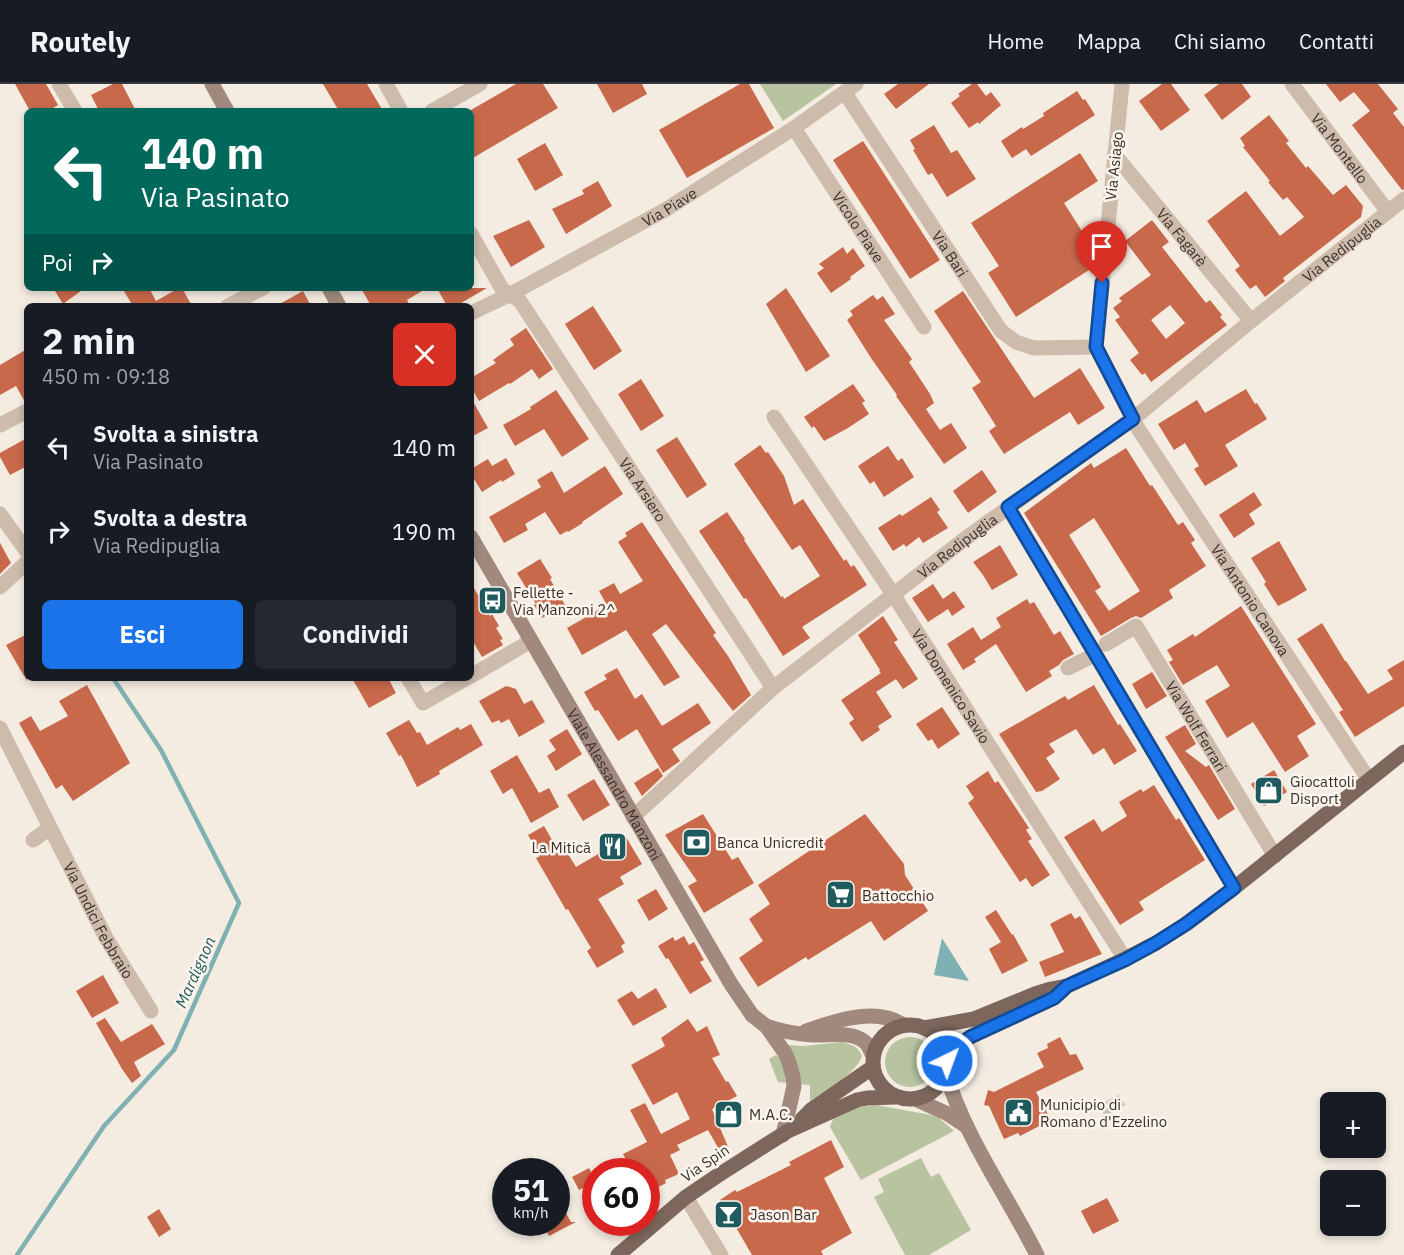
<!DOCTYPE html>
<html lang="it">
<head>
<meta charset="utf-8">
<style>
	:root { --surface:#171b24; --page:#242831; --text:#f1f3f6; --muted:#9ea1a6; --line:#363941; --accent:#1a73e8 }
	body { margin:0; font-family:"IBM Plex Sans",sans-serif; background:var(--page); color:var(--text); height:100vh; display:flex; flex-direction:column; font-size:22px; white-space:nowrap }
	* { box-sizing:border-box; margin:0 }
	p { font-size:20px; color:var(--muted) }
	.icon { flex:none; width:33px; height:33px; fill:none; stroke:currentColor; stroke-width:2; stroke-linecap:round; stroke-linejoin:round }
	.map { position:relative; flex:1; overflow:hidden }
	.panel { position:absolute; left:24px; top:219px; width:450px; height:378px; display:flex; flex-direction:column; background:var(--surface); border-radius:9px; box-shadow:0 3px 9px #0003 }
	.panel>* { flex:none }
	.guide { position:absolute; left:24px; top:24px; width:450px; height:183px; border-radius:9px; box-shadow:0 3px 9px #0003; background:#00695c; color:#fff; overflow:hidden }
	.tools { position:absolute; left:1320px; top:1008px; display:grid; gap:12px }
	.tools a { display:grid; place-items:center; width:66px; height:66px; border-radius:9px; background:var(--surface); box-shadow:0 3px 9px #0003; font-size:30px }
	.speed { position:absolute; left:492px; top:1074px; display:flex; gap:12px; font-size:30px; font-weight:700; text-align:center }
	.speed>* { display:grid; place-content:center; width:78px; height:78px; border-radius:50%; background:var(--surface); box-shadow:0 3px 9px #0003; line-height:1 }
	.speed small { font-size:15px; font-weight:400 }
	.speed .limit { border:9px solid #d22; background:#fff; color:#111 }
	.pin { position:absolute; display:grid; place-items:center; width:51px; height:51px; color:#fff; margin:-62px -26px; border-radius:50% 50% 50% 0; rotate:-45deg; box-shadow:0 0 6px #0007 }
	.pin .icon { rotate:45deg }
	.me { position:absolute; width:66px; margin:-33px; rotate:42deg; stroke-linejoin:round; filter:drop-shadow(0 0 4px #0008) }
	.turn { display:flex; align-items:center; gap:21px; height:126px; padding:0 18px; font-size:27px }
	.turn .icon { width:78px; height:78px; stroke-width:2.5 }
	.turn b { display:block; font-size:42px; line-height:51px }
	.then { display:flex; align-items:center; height:57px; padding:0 18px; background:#0003; gap:12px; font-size:22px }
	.round { display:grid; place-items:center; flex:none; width:63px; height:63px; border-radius:9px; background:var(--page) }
	.summary { display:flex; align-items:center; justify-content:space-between; height:102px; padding:0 18px }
	h1 { font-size:36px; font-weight:700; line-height:45px }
	.primary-button { display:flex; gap:12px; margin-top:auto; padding:12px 18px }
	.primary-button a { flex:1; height:69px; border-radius:9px; background:var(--accent); color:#fff; font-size:24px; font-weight:700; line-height:69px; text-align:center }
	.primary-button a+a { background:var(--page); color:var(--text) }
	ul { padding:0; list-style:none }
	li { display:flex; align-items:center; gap:18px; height:84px; padding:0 18px }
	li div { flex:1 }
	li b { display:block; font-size:22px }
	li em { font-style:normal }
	header { display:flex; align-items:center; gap:36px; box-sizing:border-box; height:84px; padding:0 30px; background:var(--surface); border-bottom:2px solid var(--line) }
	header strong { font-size:28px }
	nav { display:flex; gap:33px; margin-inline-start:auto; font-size:21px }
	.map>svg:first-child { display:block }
	.green { fill:#b8c4a0 }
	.water { fill:#7fb0b2 }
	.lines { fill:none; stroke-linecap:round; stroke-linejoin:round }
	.stream { stroke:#7fb0b2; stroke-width:4.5 }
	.building { fill:#c8694b; fill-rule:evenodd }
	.minor { stroke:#cdbbac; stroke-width:15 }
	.secondary { stroke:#a18a7d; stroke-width:15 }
	.primary { stroke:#7d675c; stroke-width:15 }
	.route-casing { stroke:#114b97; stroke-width:15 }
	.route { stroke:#1a73e8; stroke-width:10 }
	.labels { text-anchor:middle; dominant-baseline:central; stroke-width:5; stroke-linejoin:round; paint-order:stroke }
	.street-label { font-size:15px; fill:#3b302b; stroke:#fbf5ee }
	.poi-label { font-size:15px; fill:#3b302b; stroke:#fbf5ee; text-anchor:start }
	.water-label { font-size:16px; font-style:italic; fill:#1f5a5e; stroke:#fbf5ee }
</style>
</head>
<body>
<header>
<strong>Routely</strong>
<nav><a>Home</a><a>Mappa</a><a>Chi siamo</a><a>Contatti</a></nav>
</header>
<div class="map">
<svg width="1404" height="1171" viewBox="0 0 1404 1171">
	<rect width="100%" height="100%" fill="#f4ebe1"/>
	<g class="green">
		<path d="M760,0H836L783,37Z"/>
		<circle cx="910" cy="978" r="25"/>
		<path d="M842,958C852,961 858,962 862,972C857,989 825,1007 810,1017V1001L800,1000L788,961L803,962Z"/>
		<path d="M776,971C783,976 786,990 786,999L778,998L769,975Z"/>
		<path d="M1119,1011L1125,1021L1105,1032L1099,1021Z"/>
		<path d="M876,1021L931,1031L939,1034L954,1047L861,1096L830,1043L834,1033L858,1023Z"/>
		<path d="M921,1074L931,1093L939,1089L971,1146L929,1171H905L874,1113L884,1108L878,1095Z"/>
	</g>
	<path class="water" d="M942,854L969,897L934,891Z"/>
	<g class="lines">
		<path class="stream" d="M17,1171L104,1042L174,966L239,819L161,666L113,594"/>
	</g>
	<g class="building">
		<path d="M15,0H46L58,21L48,27H30Z"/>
		<path d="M113,0H122L136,27H99L91,11Z"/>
		<path d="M323,0H367L383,27H339Z"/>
		<path d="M516,0H543L558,24L471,75V26Z"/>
		<path d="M597,0H642L647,10L613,29Z"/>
		<path d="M740,0H749L774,44L687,94L659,46Z"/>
		<path d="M898,0H929L896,25L884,10Z"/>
		<path d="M972,0H977L986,12L991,8L1001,21L979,40L978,38L969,44L951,19L960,12L958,10Z"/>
		<path d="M1162,0H1171L1190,26L1161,47L1139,17Z"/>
		<path d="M1219,0H1242L1251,13L1222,36L1204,11Z"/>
		<path d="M1326,0H1378L1398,25L1393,29L1404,43V105L1402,106L1352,41L1370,27L1354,8L1340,18Z"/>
		<path d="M1077,7L1083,16L1085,15L1095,31L1031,72L1026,65L1012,74L1001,57L1022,43L1023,45L1044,32L1043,29Z"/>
		<path d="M1269,31L1289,57L1286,59L1306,84L1308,82L1333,111L1346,101L1363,122L1361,133L1283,194L1285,197L1265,213L1256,201L1250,205L1235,186L1240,182L1207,137L1246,107L1280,152L1304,133L1287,113L1283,116L1268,98L1270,97L1243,63L1245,62L1240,54Z"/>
		<path d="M934,41L951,69L957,66L976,95L947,113L932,89L928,91L913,66L915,65L910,56Z"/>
		<path d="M863,57L940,176L910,195L833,76Z"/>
		<path d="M545,59L563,91L535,107L517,75Z"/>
		<path d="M1080,69L1098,97L1064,119L1094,166L1082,174L1089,186L1016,233L988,189L999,182L971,139Z"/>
		<path d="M598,97L612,122L566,150L552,125L584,110L582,106Z"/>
		<path d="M529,136L545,163L511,183L493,152Z"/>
		<path d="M1152,136L1169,158L1162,163L1206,219L1210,216L1222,231L1220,233L1227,241L1151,298L1145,289L1142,291L1130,276L1139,269L1115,236L1120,233L1113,224L1122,217L1119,214L1151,191L1125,157ZM1170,221L1185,239L1166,255L1151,236Z"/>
		<path d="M843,163L847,170L853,164L865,182L850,193L851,195L831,209L817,189L824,184L819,180Z"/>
		<path d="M53,204H85L63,220Z"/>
		<path d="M122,204H149L156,217L179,204H182L192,222H133Z"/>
		<path d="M361,204H427L407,216L410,222H371Z"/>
		<path d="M437,204H487L456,222H447Z"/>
		<path d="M786,204L830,272L806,288L766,220Z"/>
		<path d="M303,207L311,222H276Z"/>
		<path d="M963,207L1034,314L1080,284L1105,324L1078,341L1070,328L1004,370L989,347L996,342L972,304L981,298L934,227Z"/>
		<path d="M873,211L877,216L883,212L895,230L884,236L912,275L909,278L930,310L934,319L926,325L940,346L951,339L967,364L944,380L896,312L897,311L871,274L847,236L853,231L850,227Z"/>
		<path d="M593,222L622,267L594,286L565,240Z"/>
		<path d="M526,244L553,285L539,295L532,285L510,300L509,299L479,317L471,303V294L496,279L493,276L514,261L510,255Z"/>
		<path d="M27,265V317L25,318L16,302L0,311V281Z"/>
		<path d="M641,295L664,332L641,347L618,310Z"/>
		<path d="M853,300L865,317L862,319L869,330L848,344L824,357L814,342L812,344L804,333Z"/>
		<path d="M1246,305L1255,320L1257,319L1267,335L1225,361L1238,382L1205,402L1194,385L1199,382L1185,359L1174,366L1158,340L1197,316L1205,329Z"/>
		<path d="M556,306L589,355L562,373L544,345L515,362L503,341L531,325L530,323Z"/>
		<path d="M471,314L488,344L471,353Z"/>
		<path d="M677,353L707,401L687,414L656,366Z"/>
		<path d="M27,354V382L10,391L0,373V369Z"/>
		<path d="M760,361L766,369L768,368L784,392L794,421L803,415L844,477L846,475L851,483L854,481L867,501L802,543L810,554L783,572L746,514L744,515L699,447L727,428L745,455L744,456L781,513L783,512L784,515L820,492L800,461L792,466L734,380Z"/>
		<path d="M888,362L898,377L902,374L914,393L884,413L874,397L870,400L858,382Z"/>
		<path d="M1126,364L1150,402L1152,401L1178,441L1183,438L1195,456L1191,459L1206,482L1169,506L1173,514L1141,534L1136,532L1131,534L1101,552L1024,429L1091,379L1094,384ZM1094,434L1140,507L1109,527L1095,507L1101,503L1069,451Z"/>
		<path d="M506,374L515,390L502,398L501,396L482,408L471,390V385L488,375L492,382Z"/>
		<path d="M605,382L623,410L582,438L583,439L568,448L567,447L560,451L545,428L525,440L528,446L504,459L489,433L541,403L537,396L552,387L564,409Z"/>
		<path d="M982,386L997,408L968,429L953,407Z"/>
		<path d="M1254,408L1262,421L1249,430L1255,440L1234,454L1219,431Z"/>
		<path d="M931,413L940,426L937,428L948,444L923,459L919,453L906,463L904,460L893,467L878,444L900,430L902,432Z"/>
		<path d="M642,438L716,549L713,551L728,572L751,611L733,627L666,540L652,550L680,593L664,602L626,546L582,571L567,544L607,521L599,507L614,499L620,510L643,497L618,458L627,452L625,449Z"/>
		<path d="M1279,457L1307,506L1290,516L1278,522L1264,500L1266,498L1251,474Z"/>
		<path d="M0,459L11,479L0,490Z"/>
		<path d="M1000,461L1018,491L992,506L983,491L973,478Z"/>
		<path d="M540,475L552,494L550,495L565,521L542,534L534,521L536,520L517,489Z"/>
		<path d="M471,499L490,532L492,530L499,542L496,544L503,555L500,556L503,561L482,573L471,554Z"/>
		<path d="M933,500L943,515L954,507L965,523L952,532L948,525L928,538L912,514Z"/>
		<path d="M1027,515L1030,520L1034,518L1054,551L1060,547L1074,570L1063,576L1059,581L1049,587L1052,592L1026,608L996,560L974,575L976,578L963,586L947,560L973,543L981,556L1001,543L996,534Z"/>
		<path d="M1241,522L1316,640L1297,652L1309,672L1285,688L1253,638L1227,654L1205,617L1230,602L1217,581L1183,601L1169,578L1173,576L1167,566L1193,550L1195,553Z"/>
		<path d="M883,532L898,556L894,558L918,595L903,605L896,595L876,608L892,633L878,642L880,646L862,658L849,639L854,635L841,616L881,589L879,587L880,586L858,551Z"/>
		<path d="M1322,539L1345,577H1346L1368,610L1393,595L1387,586L1404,576V622L1355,653L1339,628L1343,626L1297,555Z"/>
		<path d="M27,550V597L6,561Z"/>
		<path d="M617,584L635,615L642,610L662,642L698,619L711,639L672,665L680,677L663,689L637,645L618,657L598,626L595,627L584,608L607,595L604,591Z"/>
		<path d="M1152,588L1167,612L1146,625L1132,600Z"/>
		<path d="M352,594H388L396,609L369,624Z"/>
		<path d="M87,601L130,679L73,717L62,701L56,705L19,639L31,632L40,647L68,632L59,617Z"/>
		<path d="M1094,601L1118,641L1120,640L1137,667L1114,681L1104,664L1093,671L1076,645L1049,660L1055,668L1046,674L1060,695L1042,707L1036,708L999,650L1065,612L1068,616Z"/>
		<path d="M506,602L516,605L524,620L532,616L545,638L519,653L509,635L501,639L499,636L492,639L479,617Z"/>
		<path d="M942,623L960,650L938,665L932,655L928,657L916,640Z"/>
		<path d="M409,636L417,649L420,648L427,661L458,643L460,646L471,640L483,661L439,687L440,690L417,703L401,671L399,672L386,649Z"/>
		<path d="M1185,641L1196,660L1185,667L1206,683L1209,681L1235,725L1218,736L1165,653Z"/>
		<path d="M567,645L582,670L556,687L547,672L556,666L549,656Z"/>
		<path d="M517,671L539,709L549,704L559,723L531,739L512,704L503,710L490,687Z"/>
		<path d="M658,684L663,692L642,712L634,699Z"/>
		<path d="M1274,686L1287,708L1264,722L1251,700Z"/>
		<path d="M988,687L995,699L998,697L1029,744L1026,746L1032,755L1028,757L1050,791L1032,803L1026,794L1020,798L968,719L974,714L966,702Z"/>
		<path d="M594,695L610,721L583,737L567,711Z"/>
		<path d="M1154,701L1176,736L1179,734L1205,776L1139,818L1144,826L1120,841L1064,753L1094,735L1102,748L1127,732L1119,718L1141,705L1143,708Z"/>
		<path d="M703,730L732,776L738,773L754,799L704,829L688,802L697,797L665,751Z"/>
		<path d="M865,730L904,780L905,791L928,827L884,857L871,837L808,876L806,873L758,903L739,874L763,857L749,835L770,820L758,801Z"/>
		<path d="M544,742L559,768L565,765L576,783L605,766L599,756L612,748L618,758L626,753L642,780L620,793L624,800L598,815L625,859L621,862L624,868L597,884L587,867L591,864L568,825L566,826L536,774L540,772L528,751Z"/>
		<path d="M656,805L668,825L649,837L637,816Z"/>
		<path d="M996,826L1012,851L1013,850L1028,877L1002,890L989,865L1001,858L985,833Z"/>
		<path d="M1071,829L1075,835L1080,832L1102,870L1045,893L1039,878L1064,868L1050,840Z"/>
		<path d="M684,852L689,861L694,858L704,876L700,878L712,897L690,910L668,874L666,875L658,862L673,853L675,857Z"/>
		<path d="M103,891L119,919L92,934L76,907Z"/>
		<path d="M656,904L667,923L633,942L617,916L632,907L638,915Z"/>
		<path d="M105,934L121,958L152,940L165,960L134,978L141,992L132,999L122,985L96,939Z"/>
		<path d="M688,935L697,948L707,942L720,971L712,974L726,998L728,997L737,1012L712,1025L729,1065L721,1069L708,1046L677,1061L680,1066L670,1071L679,1090L665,1096L666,1099L651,1107L646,1098V1088H632L623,1070L647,1058L630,1026L645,1019L661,1050L690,1035L677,1008L653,1021L631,981L665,962L661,954Z"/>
		<path d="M1060,953L1070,971L1076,970L1084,985L1036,1008L1051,1036L1020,1052L1018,1049L1004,1055L989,1022L984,1021L988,1006L994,1008L1044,983L1037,969L1048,964L1047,960Z"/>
		<path d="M831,1056L844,1083L824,1094L852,1149L821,1167L823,1171H752L720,1116L735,1106L737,1108L791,1081L789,1078Z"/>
		<path d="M589,1084L596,1097V1128L583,1104L579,1106L572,1093Z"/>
		<path d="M556,1111L571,1138H576L549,1152L542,1138H556Z"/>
		<path d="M1107,1114L1119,1137L1093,1150L1081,1127Z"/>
		<path d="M159,1125L171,1145L159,1153L147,1133Z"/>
	</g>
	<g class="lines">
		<g class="minor">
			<path d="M59,0L75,27"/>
			<path d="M386,0L401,27"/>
			<path id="s1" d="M1122,0L1096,263L1137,343L1369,696"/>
			<path id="s2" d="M1292,0L1388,128"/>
			<path id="s3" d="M845,9L1001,247L1016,258L1034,264L1096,263"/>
			<path d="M432,27L480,0"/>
			<path id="s4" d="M794,44L924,243"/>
			<path id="s5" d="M1115,71L1251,237"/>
			<path id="s6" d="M471,150L502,205L520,217L773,604"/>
			<path d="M228,222L263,204"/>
			<path id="s7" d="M471,229L509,211L665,126L794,44L856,0"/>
			<path id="s8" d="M774,333L893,510L1125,875"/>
			<path d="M0,341L27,327"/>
			<path d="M1008,423L1234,804"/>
			<path d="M0,430L27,468"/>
			<path d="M0,503L27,478"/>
			<path id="s9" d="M1106,560L1136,542L1275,772"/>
			<path d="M1068,584L1096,570"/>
			<path d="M471,592L531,557"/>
			<path d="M408,594L423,619L467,594"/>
			<path id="s10" d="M0,644L106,854L151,927"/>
			<path id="s11" d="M633,733L773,604L970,451L1133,335L1251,237L1404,115"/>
			<path d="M33,756L50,744"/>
			<path d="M686,1113L721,1171"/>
		</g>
		<g class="secondary">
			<path d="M212,0L227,27"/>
			<path d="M329,204L339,222"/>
			<path id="s12" d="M471,453L731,900L752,931L766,942L785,969L789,978L793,993L794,1002L783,1051"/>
			<path d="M766,942C781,947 796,950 812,951C828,952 853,946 866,959C869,962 871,968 873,972"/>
			<path d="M806,947C829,939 863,927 887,934C893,935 899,939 905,941"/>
			<path d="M946,990C966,1055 1007,1111 1037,1171"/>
			<path d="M915,1015L948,1030L966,1042"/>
		</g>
		<g class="primary">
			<circle cx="910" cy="978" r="37"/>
			<path d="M924,944L974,935L1035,910L1051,905L1067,902L1125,875L1156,859L1186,840L1234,804L1404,668"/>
			<path d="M947,977L960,961L970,953L1054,914L1063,906"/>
			<path d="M802,1035L811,1026L873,983"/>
			<path d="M618,1171L686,1113L717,1092L788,1047L857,1016L867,1014L895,1013"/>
		</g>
	</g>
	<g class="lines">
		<defs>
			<path id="route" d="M947,977L960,961L970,953L1054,914L1067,902L1125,876L1156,859L1186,840L1234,804L1008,423L1133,335L1096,263L1102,199"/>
		</defs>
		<use href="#route" class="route-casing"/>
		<use href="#route" class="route"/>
	</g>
	<defs>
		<symbol id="bus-square" viewBox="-11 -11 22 22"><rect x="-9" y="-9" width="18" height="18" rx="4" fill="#1f5a5e" stroke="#fbf5ee"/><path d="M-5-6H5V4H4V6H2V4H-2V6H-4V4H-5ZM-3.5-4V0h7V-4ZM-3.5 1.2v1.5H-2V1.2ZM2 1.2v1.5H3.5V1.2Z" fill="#fff"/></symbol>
		<symbol id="shop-square" viewBox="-11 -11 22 22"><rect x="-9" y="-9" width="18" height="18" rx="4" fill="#1f5a5e" stroke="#fbf5ee"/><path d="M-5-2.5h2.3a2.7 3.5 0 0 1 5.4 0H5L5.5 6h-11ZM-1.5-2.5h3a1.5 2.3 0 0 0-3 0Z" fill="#fff"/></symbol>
		<symbol id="bank-square" viewBox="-11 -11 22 22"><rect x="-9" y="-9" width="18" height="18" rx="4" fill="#1f5a5e" stroke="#fbf5ee"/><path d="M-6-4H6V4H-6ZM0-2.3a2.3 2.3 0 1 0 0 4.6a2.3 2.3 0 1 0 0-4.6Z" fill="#fff"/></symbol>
		<symbol id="restaurant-square" viewBox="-11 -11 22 22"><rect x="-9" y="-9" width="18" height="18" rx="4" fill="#1f5a5e" stroke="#fbf5ee"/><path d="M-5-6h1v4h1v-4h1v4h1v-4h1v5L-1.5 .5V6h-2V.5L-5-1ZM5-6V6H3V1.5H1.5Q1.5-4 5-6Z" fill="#fff"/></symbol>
		<symbol id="supermarket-square" viewBox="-11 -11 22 22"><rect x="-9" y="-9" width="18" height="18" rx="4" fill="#1f5a5e" stroke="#fbf5ee"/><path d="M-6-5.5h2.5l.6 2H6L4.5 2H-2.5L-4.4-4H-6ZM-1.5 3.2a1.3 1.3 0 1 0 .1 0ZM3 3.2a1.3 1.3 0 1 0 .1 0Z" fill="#fff"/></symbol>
		<symbol id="civic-square" viewBox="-11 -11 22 22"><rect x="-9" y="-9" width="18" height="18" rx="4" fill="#1f5a5e" stroke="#fbf5ee"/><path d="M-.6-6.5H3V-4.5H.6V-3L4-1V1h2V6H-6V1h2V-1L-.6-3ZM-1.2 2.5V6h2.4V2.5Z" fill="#fff"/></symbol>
		<symbol id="bar-square" viewBox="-11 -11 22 22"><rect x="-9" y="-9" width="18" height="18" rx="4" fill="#1f5a5e" stroke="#fbf5ee"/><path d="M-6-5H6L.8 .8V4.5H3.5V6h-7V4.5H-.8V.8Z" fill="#fff"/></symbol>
	</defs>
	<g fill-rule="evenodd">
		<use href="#bus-square" x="476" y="500" width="33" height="33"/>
		<use href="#shop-square" x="1252" y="690" width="33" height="33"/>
		<use href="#bank-square" x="680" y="742" width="33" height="33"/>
		<use href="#restaurant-square" x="596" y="746" width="33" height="33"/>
		<use href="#supermarket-square" x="824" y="794" width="33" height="33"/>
		<use href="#civic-square" x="1002" y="1012" width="33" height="33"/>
		<use href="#shop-square" x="712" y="1014" width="33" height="33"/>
		<use href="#bar-square" x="712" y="1114" width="33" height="33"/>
	</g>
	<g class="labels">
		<g class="street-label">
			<text stroke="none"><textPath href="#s2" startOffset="80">Via Montello</textPath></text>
			<text transform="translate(1114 82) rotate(-84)">Via Asiago</text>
			<text stroke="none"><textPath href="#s7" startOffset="225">Via Piave</textPath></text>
			<text stroke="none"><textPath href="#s4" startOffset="118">Vicolo Piave</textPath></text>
			<text stroke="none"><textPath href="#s5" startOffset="106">Via Fagarè</textPath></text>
			<text stroke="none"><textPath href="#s11" startOffset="909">Via Redipuglia</textPath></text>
			<text stroke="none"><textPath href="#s3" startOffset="192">Via Bari</textPath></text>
			<text stroke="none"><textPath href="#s6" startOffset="310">Via Arsiero</textPath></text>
			<text stroke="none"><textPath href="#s11" startOffset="423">Via Redipuglia</textPath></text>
			<text stroke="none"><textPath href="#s1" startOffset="561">Via Antonio Canova</textPath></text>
			<text stroke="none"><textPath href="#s8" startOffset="322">Via Domenico Savio</textPath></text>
			<text stroke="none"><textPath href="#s9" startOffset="152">Via Wolf Ferrari</textPath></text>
			<text stroke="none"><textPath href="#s12" startOffset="286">Viale Alessandro Manzoni</textPath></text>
			<text stroke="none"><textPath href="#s10" startOffset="216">Via Undici Febbraio</textPath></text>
			<text transform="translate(705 1079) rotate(-34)">Via Spin</text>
		</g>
		<g class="poi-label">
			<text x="513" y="508">Fellette -<tspan x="513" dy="17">Via Manzoni 2^</tspan></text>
			<text x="1290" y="697">Giocattoli<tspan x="1290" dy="17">Disport</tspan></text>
			<text x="717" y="758">Banca Unicredit</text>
			<text x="591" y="763" text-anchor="end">La Mitică</text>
			<text x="862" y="811">Battocchio</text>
			<text x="1040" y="1020">Municipio di<tspan x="1040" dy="17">Romano d'Ezzelino</tspan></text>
			<text x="749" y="1030">M.A.C.</text>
			<text x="750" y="1130">Jason Bar</text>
		</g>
		<g class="water-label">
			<text transform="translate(195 888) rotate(-66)">Mardignon</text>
		</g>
	</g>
</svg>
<div class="tools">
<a>+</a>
<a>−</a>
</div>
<div class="speed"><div>51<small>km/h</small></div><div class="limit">60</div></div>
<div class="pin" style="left:1102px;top:199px;background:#d93025"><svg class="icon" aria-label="arrive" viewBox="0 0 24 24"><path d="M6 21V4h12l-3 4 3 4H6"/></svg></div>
<svg class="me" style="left:947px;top:977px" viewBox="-20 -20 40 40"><circle r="17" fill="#1a73e8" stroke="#fff" stroke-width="3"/><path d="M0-11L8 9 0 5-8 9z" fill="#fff"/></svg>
<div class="guide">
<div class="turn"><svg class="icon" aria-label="left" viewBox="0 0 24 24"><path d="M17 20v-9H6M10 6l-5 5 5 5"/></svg><div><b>140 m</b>Via Pasinato</div></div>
<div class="then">Poi<svg class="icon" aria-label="right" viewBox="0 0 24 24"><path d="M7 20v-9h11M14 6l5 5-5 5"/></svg></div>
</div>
<section class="panel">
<div class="summary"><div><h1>2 min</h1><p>450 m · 09:18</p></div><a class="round" style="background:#d93025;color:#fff"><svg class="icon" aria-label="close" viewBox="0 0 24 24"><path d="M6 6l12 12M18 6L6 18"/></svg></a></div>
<ul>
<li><svg class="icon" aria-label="left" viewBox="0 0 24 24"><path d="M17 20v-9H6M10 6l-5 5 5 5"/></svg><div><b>Svolta a sinistra</b><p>Via Pasinato</p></div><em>140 m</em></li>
<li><svg class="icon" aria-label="right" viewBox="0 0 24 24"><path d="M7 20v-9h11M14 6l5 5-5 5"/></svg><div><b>Svolta a destra</b><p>Via Redipuglia</p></div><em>190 m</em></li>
</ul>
<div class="primary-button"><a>Esci</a><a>Condividi</a></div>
</section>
</div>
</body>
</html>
